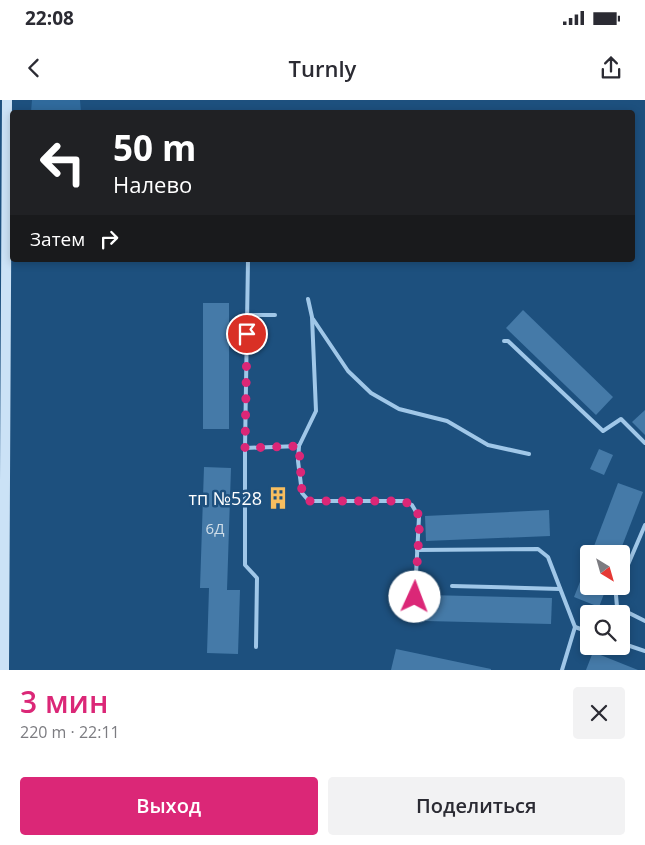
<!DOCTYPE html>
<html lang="ru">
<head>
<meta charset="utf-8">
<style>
	:root { --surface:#fff; --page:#f2f2f3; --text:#2b2b33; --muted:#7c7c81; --accent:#db2777 }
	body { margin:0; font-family:"Open Sans",sans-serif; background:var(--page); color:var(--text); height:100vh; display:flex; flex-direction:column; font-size:19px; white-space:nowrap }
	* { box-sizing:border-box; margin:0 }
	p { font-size:16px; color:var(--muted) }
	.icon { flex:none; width:28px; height:28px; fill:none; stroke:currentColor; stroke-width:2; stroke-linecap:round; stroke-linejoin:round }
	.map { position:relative; height:570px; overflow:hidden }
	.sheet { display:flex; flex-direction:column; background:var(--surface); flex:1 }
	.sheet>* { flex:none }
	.guide { position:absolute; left:10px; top:10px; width:625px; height:152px; border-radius:5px; box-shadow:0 2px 8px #0003; background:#202124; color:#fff; overflow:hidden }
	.needle { width:32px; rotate:143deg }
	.controls { position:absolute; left:580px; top:445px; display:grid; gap:10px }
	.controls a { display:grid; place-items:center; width:50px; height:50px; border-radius:5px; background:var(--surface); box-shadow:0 2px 8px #0003; font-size:25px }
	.pin { position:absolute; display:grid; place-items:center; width:42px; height:42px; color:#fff; margin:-21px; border:2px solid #fff; border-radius:50%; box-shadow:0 1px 5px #0007 }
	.me { position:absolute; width:55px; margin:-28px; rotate:2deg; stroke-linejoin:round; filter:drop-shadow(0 0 4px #0008) }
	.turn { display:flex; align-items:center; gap:18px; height:105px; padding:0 20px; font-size:22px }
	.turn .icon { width:65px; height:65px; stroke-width:2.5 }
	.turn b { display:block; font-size:35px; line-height:42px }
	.then { display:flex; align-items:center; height:48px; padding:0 20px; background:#0003; gap:10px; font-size:19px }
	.round { display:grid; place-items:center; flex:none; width:52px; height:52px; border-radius:5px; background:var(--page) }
	.headline { display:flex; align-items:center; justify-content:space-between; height:85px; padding:0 20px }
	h1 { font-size:30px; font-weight:600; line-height:38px; color:var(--accent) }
	.cta { display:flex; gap:10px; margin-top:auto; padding:10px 20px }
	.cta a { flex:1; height:58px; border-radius:5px; background:var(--accent); color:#fff; font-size:20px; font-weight:600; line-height:58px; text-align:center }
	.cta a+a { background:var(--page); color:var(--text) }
	.status { display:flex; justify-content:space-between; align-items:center; height:35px; padding:0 25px; background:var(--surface); direction:ltr }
	.status svg { height:14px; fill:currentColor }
	header { display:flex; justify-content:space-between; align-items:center; height:65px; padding:0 20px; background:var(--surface); font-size:22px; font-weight:600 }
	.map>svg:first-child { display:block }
	.green { fill:#306a9c }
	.building { fill:#457aa8 }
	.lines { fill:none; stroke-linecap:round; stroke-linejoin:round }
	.lane { stroke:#a0c7e8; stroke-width:4 }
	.secondary { stroke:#cbe2f6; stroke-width:10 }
	.route { stroke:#db2777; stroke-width:9; stroke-dasharray:0 16.2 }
	.labels { text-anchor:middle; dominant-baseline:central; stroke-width:5; stroke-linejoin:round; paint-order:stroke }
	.number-label { font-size:15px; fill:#d0dee9 }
	.poi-label { font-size:18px; fill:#fff; stroke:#1d507e; text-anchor:end }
</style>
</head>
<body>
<div class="status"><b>22:08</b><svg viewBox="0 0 49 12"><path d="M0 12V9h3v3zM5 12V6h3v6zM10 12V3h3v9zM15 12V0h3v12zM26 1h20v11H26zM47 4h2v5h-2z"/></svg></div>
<header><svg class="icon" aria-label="back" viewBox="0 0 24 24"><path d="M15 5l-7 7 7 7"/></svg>Turnly<svg class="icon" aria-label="share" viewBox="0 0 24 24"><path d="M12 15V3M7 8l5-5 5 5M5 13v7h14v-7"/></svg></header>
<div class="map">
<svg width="645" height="570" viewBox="0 0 645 570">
	<rect width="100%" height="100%" fill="#1d507e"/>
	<path class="green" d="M32,0H80L81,12H31Z"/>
	<g class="building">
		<rect x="203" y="203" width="26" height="126"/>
		<path d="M523,210L613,297L596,315L506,228Z"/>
		<path d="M645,310V335L632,322Z"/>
		<path d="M599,349L613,355L604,375L590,369Z"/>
		<path d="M204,367L231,368L227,490H240L238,554L207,553L209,488H200Z"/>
		<path d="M618,383L643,392L619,454H591Z"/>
		<rect x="272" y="389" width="11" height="18"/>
		<path d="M549,410L550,436L426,441L425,416Z"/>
		<path d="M589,459V486H607L599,507L574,497Z"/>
		<path d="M427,495L552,498L551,524L426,521Z"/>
		<path d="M396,549L491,569V570H391Z"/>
		<path d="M593,552L638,570H586Z"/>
	</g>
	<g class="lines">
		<g class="lane">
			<path d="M308,199L312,217L316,311L299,346L298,361L302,393L309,401H403L412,405L419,417L414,513"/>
			<path d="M247,215H275"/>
			<path d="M313,219L348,271L371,293L399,309L447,321L488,345L529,354"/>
			<path d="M504,241H508L603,331L621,319L645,343"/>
			<path d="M245,348L248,160"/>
			<path d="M417,450L538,449L548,457L575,527L562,570"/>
			<path d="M621,481L645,425"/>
			<path d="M452,486L560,489"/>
			<path d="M619,486L616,495L617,507L645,521"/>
			<path d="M575,527L589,532"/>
			<path d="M621,543L645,551"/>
			<path d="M256,547L257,478L245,465V348L299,346"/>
		</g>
		<path class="secondary" d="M4,570L7,0"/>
	</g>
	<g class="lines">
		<path class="route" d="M247,234L245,348L299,346L302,393L309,401H403L412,405L420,417L415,497"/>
	</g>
	<defs>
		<symbol id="building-bare" viewBox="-9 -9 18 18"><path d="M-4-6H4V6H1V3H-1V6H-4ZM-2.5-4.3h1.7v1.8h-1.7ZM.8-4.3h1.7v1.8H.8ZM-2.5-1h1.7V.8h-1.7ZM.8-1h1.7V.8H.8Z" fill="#f8be5f" stroke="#1d507e" stroke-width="2.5" paint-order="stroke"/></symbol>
	</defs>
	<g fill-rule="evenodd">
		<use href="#building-bare" x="262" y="382" width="32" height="32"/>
	</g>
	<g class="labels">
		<g class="number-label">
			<text x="215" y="428">6Д</text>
		</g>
		<g class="poi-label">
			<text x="262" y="398">тп №528</text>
		</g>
	</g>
</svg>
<div class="controls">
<a><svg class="needle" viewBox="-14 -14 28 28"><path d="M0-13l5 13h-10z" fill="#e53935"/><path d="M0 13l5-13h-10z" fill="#7c7c81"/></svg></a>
<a><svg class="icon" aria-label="search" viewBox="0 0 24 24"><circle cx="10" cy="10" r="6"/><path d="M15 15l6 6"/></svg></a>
</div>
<div class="pin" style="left:247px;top:234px;background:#d93025"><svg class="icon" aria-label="arrive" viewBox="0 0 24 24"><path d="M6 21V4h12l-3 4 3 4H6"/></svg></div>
<svg class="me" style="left:415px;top:497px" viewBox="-20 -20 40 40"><circle r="19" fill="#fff"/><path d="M0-13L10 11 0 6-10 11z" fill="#db2777"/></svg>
<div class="guide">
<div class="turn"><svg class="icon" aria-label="left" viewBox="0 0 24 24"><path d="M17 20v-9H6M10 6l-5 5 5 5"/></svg><div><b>50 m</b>Налево</div></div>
<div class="then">Затем<svg class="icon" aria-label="right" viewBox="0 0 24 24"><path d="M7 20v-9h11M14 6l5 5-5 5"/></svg></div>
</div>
</div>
<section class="sheet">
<div class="headline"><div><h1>3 мин</h1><p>220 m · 22:11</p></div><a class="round"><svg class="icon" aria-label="close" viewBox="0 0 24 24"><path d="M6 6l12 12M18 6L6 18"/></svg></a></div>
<div class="cta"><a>Выход</a><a>Поделиться</a></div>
</section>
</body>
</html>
